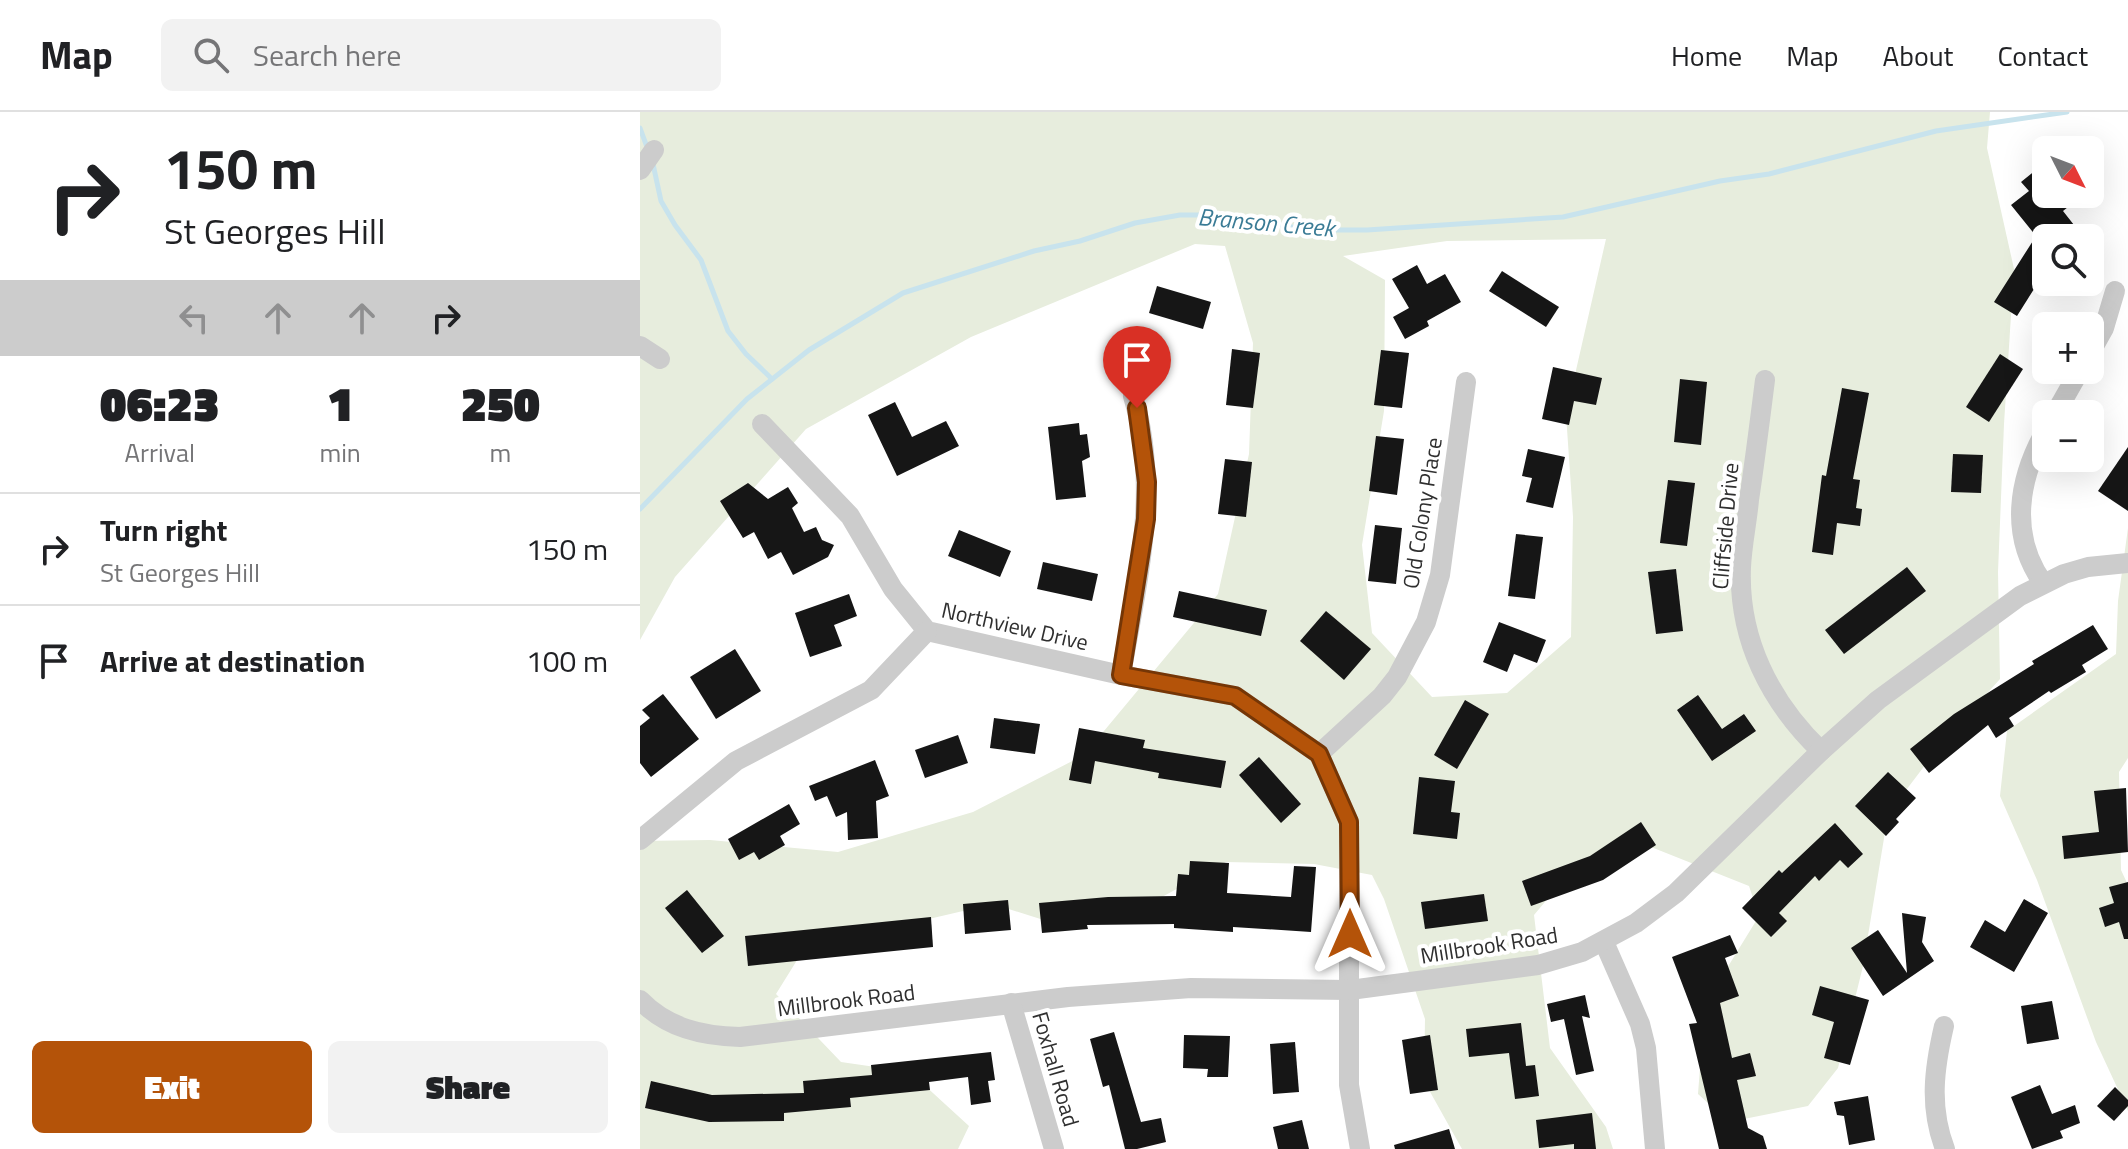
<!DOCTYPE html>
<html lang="en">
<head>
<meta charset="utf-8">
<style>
	:root { --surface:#fff; --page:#f2f2f2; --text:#202124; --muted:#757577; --line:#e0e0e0; --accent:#b45309 }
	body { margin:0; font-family:"Titillium Web",sans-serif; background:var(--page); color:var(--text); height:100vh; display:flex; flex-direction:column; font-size:30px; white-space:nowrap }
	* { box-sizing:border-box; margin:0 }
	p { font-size:26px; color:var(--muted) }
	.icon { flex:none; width:44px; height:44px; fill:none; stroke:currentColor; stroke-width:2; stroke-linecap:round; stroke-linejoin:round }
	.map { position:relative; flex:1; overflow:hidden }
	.drawer { display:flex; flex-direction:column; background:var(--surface); width:640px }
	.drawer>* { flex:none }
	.top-card { background:#fff; color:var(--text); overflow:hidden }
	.needle { width:52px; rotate:132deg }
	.fabs { position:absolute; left:1392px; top:24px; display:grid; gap:16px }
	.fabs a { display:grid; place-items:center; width:72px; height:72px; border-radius:12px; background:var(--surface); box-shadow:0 8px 32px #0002; font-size:40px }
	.pin { position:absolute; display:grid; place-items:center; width:68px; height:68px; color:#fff; margin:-82px -34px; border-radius:50% 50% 50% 0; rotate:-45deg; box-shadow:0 0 8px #0007 }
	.pin .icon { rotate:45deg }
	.me { position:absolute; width:88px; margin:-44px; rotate:0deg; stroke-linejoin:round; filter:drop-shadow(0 0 6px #0008) }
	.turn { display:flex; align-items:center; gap:28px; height:168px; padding:0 32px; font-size:36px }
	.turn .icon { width:104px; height:104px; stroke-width:2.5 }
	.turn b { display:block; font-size:56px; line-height:68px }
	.lanes { display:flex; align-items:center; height:76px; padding:0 32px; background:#0003; justify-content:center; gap:40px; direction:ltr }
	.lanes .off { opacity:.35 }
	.eta { display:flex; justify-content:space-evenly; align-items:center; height:136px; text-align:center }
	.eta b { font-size:48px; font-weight:800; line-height:56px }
	.action { display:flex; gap:16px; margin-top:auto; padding:16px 32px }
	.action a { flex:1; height:92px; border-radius:12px; background:var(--accent); color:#fff; font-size:32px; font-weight:800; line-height:92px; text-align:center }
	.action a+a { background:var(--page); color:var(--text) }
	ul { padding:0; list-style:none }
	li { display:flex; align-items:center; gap:24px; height:112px; padding:0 32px; border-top:2px solid var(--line) }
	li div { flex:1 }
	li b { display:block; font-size:30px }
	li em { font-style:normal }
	header { display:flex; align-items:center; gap:48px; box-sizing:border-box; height:112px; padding:0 40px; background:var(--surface); border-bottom:2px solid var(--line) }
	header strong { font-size:38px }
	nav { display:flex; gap:44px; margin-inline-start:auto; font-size:28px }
	.search { width:560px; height:72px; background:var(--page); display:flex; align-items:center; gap:20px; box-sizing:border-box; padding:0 28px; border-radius:12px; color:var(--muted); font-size:30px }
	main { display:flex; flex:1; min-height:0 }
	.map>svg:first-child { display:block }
	.green { fill:#e7eddd; fill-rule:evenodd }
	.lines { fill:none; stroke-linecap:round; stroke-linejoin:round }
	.stream { stroke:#c8e3ed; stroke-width:5 }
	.building { fill:#161616 }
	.minor { stroke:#ccc; stroke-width:20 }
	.route-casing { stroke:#753606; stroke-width:20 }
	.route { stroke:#b45309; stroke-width:14 }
	.labels { text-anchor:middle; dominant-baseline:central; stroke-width:8; stroke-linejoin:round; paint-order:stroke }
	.street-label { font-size:22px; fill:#2f2f2f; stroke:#fff }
	.water-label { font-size:24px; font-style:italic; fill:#3a7b95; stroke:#fff }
</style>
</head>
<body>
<header>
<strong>Map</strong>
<div class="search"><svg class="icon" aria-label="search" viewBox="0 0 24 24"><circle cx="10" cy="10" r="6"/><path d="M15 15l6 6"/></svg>Search here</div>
<nav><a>Home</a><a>Map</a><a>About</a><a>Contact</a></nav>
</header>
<main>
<section class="drawer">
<div class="top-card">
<div class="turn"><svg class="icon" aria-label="right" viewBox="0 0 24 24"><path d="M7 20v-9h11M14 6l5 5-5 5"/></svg><div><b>150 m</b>St Georges Hill</div></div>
<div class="lanes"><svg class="icon off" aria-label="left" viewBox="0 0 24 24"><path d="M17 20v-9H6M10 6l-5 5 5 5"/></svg><svg class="icon off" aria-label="ahead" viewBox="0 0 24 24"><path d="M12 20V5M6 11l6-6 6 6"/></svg><svg class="icon off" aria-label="ahead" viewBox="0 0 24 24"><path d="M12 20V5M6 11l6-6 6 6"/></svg><svg class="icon" aria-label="right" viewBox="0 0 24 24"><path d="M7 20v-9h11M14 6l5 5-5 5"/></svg></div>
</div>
<div class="eta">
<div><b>06:23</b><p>Arrival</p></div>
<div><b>1</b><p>min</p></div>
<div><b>250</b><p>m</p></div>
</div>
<ul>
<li><svg class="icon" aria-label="right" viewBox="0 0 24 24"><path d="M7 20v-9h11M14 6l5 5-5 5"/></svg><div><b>Turn right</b><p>St Georges Hill</p></div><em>150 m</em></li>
<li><svg class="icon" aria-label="arrive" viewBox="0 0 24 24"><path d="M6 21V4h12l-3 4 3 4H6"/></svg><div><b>Arrive at destination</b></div><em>100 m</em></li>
</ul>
<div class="action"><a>Exit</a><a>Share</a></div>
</section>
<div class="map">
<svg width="1488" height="1037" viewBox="0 0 1488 1037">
	<rect width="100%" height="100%" fill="#fff"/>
	<g class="green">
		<path d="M0,0H1350L1347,36L1374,157L1364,312L1358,460L1360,567L1298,636L1248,702L1223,854L1198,956L1168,994L1089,1010L1058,982L1065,892L1119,804L1109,774L1006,733L925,766L894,803L910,936L966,1015L973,1037H822L784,969L785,907L744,787L732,763L674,752L586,750L500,797L432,817L353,792L246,817L159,845L136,882L201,950L270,960L329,1014L318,1037H0V729L70,728L198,740L333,700L444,643L578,482L609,342L613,231L585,134L555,132L331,225L166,317L35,465L0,528ZM966,127L926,302L933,405L931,525L867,581L792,585L732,521L722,433L744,299L745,168L703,144L807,129Z"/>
		<path d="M1488,416V646L1479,660L1481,758L1488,773V999L1456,930L1397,768L1360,684L1367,619L1476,542L1478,489Z"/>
	</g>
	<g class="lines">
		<g class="stream">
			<path d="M0,16L7,35"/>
			<path d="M13,52L21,89L35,113L61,148L88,219L106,242L132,267"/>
			<path d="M0,397L107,287L169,238L263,181L394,139L440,129L495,111L540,103H582L670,118H727L923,105L1080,69L1129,62L1296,19L1427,0"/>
		</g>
	</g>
	<g class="building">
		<path d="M1406,50V82H1426L1433,91L1423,99L1434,113L1423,122L1421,120L1413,126H1406V132L1395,141L1406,148V158L1377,204L1354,190L1396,124L1371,93L1389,79L1381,70Z"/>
		<path d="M777,153L787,172L805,162L821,190L787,209L789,214L765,227L753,205L769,196L752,167Z"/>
		<path d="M862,159L919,195L906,215L849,179Z"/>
		<path d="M517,174L571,190L563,217L509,201Z"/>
		<path d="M592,237L620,241L613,296L586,293Z"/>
		<path d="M741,238L769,241L762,296L734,293Z"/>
		<path d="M1360,242L1383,257L1349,310L1326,295Z"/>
		<path d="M913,255L962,266L956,293L934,289L929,313L902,307Z"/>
		<path d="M1040,267L1067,270L1061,333L1034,330Z"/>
		<path d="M1202,276L1229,281L1213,367L1220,368L1216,396L1222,397L1220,414L1197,411L1193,443L1172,440L1182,363L1186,364Z"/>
		<path d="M255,290L272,325L306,309L319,334L257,364L228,303Z"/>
		<path d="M439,311L440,323L447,322L450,345L442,349L446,385L416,388L408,315Z"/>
		<path d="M736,324L764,327L757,383L729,379Z"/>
		<path d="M1488,335V399L1458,379Z"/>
		<path d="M888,337L925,345L913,396L886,390L892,366L882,364Z"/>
		<path d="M1313,342L1343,343L1341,381L1311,380Z"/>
		<path d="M585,347L612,350L606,405L578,402Z"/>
		<path d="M1028,368L1055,371L1047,434L1020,431Z"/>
		<path d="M108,371L128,387L148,375L158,391L152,396L164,420L176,415L182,428L194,433L188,445L153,463L141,440L128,447L114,420L103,426L80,389Z"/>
		<path d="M735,413L762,416L756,472L728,469Z"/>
		<path d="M319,418L371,439L360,465L308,444Z"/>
		<path d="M876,422L903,425L895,487L868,484Z"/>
		<path d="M403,450L458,462L452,489L397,477Z"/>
		<path d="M1267,455L1286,479L1204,542L1185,518Z"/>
		<path d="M1036,457L1043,519L1016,522L1008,460Z"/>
		<path d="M539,479L627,498L621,524L533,505Z"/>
		<path d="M209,482L217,504L194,513L202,534L170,545L155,501Z"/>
		<path d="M686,499L731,537L704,568L660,529Z"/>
		<path d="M859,510L906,528L897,551L874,542L867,560L843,550Z"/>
		<path d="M1453,513L1468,537L1442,553L1446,560L1411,581L1409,579L1369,606L1374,614L1356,626L1348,613L1289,661L1270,637L1314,602L1394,552L1392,549Z"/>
		<path d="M95,537L121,579L76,607L50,565Z"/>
		<path d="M23,582L59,627L11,665L0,651V614L10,606L2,598Z"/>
		<path d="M1058,583L1082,617L1104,602L1116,619L1072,649L1037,598Z"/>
		<path d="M825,588L849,602L817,657L794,643Z"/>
		<path d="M354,606L400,612L395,642L350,636Z"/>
		<path d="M439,616L505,628L503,636L586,649L581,676L518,666L519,661L455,649L451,672L429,668Z"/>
		<path d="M318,623L328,651L285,666L275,638Z"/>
		<path d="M619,645L661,692L641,711L599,663Z"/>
		<path d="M235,648L249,684L236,689L238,726L208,728L207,700L196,705L187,684L175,689L169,674Z"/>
		<path d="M1248,660L1276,686L1256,707L1259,710L1246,724L1215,694Z"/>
		<path d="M779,665L815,669L811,700L820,701L817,727L773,722Z"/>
		<path d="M1486,676L1488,740L1424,747L1422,724L1459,720L1454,679Z"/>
		<path d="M149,692L160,712L140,724L145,733L119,748L114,740L99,748L88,727Z"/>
		<path d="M1001,710L1016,733L963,768L891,794L882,769L950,744Z"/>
		<path d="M1195,711L1223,742L1208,756L1200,748L1179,769L1175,764L1139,801L1147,809L1131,825L1102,796L1139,758L1142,761Z"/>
		<path d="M550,749L589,751L587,781L651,785L654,754L676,755L671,820L593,815V820L534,816V812L447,813L448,817L402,821L399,791L468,785L536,784L538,762L549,763Z"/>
		<path d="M1488,770V827H1484L1479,810L1465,815L1459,796L1474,791L1469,775Z"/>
		<path d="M47,778L84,824L62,841L25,796Z"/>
		<path d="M844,782L848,809L785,817L781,790Z"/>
		<path d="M1384,787L1408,801L1374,860L1330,835L1345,808L1365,820Z"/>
		<path d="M368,788L371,818L325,822L323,792Z"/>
		<path d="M1262,801L1286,805L1282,830L1294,849L1243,884L1211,836L1238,818L1267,861Z"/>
		<path d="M291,805L293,835L108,854L105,824Z"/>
		<path d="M1090,823L1098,841L1085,846L1099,884L1080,891L1092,946L1110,941L1116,964L1097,968L1108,1016L1123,1024L1127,1037H1079L1049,912L1057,911L1032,845Z"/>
		<path d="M1180,874L1229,888L1210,953L1184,946L1194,910L1172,903Z"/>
		<path d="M945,883L950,906L942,904L954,959L936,963L924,907L911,910L907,892Z"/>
		<path d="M1412,889L1419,927L1387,932L1381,894Z"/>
		<path d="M881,911L886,954L895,953L899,984L875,987L869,941L829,945L826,917Z"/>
		<path d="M474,920L501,1010L521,1006L526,1030L497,1037H485L469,973L463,975L450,927Z"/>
		<path d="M544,923L590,924L588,965H567L568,957L543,956Z"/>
		<path d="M790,923L798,978L770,982L762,928Z"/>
		<path d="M655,930L659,980L633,982L630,932Z"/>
		<path d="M351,940L355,968L348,969L351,990L331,993L328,965L289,970L290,978L210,986L211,995L144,1001V1009L69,1010L5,996L11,969L72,983L164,981L163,969L232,963L231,953Z"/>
		<path d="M1400,973L1412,1002L1435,993L1440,1011L1420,1019L1423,1026L1392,1037L1371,985Z"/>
		<path d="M1475,975L1488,988V994L1474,1009L1457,994Z"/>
		<path d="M1228,984L1235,1028L1209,1033L1204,1004L1197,1003L1194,990Z"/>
		<path d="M952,1001L956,1037H934V1032L899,1036L896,1008Z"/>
		<path d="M662,1008L669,1037H638L633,1015Z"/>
		<path d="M809,1017L815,1037H755L754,1033Z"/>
	</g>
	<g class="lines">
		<g class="minor">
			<path d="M0,58L14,38"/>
			<path d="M0,234L20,247"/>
			<path d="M1450,241L1464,216L1475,179"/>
			<path d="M1125,268C1120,308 1115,348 1109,388C1107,410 1102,433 1101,455C1098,527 1130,590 1181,639"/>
			<path d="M1415,302L1440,258"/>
			<path d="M122,312L210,404L253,477L287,519L481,563L595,584L679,642L709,710V973L720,1037"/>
			<path d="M1403,471C1369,423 1378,367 1406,318"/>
			<path d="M481,563C497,470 521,377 493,284"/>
			<path d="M679,642L742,584L757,565L786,510L800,463L826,270"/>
			<path d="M0,728L96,649L231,578L287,519"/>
			<path d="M964,830L1000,912L1006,936L1015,1037"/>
			<path d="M0,888C27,916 62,924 100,925L428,885L551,876L710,878L898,853L942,840L996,811L1036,781L1181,639L1238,588L1380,484L1424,462L1448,455L1488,451"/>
			<path d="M371,891L414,1037"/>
			<path d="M1304,914C1294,957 1289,995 1305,1037"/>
		</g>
	</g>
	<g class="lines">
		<defs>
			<path id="route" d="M497,296L507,370L506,407L481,563L595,584L679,642L709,710L710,822"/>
		</defs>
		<use href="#route" class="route-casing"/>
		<use href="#route" class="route"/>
	</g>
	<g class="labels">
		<g class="street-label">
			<text transform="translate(782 401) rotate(-81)">Old Colony Place</text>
			<text transform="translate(1085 414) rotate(-85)">Cliffside Drive</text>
			<text transform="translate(375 514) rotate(13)">Northview Drive</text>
			<text transform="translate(849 833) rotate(-9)">Millbrook Road</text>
			<text transform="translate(206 888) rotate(-7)">Millbrook Road</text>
			<text transform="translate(416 957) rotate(74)">Foxhall Road</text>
		</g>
		<g class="water-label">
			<text transform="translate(626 110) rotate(5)">Branson Creek</text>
		</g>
	</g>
</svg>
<div class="fabs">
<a><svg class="needle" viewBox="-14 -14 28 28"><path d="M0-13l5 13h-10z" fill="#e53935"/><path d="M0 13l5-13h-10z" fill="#757577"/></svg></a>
<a><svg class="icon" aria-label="search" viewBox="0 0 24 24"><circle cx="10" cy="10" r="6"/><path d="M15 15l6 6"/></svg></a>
<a>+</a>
<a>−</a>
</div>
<div class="pin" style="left:497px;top:296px;background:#d93025"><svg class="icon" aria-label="arrive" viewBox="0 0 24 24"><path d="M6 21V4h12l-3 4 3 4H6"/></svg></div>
<svg class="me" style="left:710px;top:822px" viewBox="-20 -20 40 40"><path d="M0-17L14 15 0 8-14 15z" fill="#b45309" stroke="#fff" stroke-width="4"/></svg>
</div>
</main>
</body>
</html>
